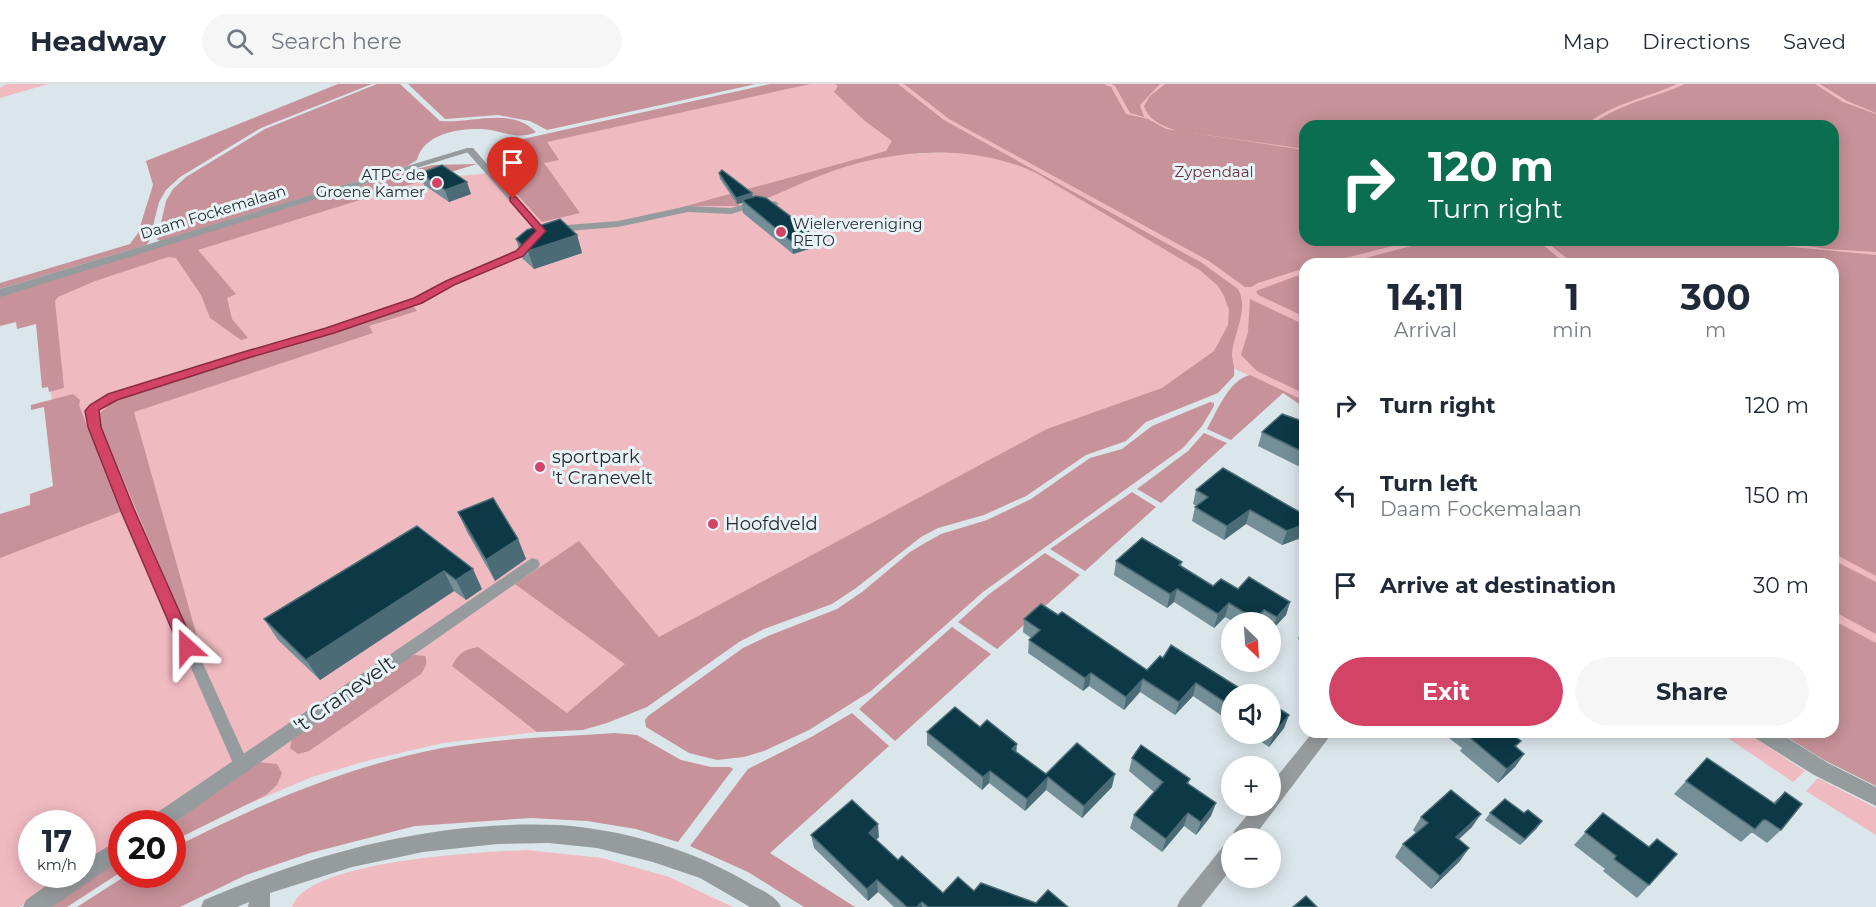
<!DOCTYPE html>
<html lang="en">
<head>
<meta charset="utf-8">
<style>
	:root { --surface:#fff; --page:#f6f6f7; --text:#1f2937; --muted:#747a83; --line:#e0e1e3; --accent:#d34366 }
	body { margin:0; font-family:Montserrat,sans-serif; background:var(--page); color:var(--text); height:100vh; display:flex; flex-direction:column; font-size:22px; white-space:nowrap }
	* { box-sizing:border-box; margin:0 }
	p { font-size:20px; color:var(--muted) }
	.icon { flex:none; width:33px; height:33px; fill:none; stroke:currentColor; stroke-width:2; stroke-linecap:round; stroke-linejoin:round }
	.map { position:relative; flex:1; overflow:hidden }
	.sheet { position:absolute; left:1299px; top:174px; width:540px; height:480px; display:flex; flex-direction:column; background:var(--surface); border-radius:18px; box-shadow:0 3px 15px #0003 }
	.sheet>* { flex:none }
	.hud { position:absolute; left:1299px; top:36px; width:540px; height:126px; border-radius:18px; box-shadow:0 3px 15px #0003; background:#0b6e4f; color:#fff; overflow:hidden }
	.needle { width:39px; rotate:155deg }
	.fabs { position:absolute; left:1221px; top:528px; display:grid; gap:12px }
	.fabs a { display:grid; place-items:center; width:60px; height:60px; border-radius:50%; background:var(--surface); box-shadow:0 3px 15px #0003; font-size:30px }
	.speed { position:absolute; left:18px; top:726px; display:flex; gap:12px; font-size:30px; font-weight:700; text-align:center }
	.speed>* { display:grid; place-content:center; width:78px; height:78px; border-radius:50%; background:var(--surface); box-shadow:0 3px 15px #0003; line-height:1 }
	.speed small { font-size:15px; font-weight:400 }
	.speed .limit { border:9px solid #d22; background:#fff; color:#111 }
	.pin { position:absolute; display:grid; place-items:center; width:51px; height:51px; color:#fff; margin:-62px -26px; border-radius:50% 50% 50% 0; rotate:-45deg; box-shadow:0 0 6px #0007 }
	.pin .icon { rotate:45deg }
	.me { position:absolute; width:66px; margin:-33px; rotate:336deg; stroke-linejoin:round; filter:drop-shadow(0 0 4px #0008) }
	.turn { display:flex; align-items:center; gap:21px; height:126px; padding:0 30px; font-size:27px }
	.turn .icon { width:78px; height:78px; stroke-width:2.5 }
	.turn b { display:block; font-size:42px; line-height:51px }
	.eta { display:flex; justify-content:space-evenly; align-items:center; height:102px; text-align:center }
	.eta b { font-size:36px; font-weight:700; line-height:42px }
	.button { display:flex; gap:12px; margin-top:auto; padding:12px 30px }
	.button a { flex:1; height:69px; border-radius:36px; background:var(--accent); color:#fff; font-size:24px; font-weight:700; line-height:69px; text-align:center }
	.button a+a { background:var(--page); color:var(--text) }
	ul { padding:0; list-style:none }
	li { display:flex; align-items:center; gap:18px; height:90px; padding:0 30px }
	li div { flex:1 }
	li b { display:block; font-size:22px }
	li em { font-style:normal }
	header { display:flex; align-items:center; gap:36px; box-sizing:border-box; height:84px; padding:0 30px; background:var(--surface); border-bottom:2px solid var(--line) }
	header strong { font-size:28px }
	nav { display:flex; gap:33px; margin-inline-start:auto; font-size:21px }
	.search { width:420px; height:54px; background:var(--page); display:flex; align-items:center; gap:15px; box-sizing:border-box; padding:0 21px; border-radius:33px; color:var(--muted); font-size:22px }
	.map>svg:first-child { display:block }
	.green { fill:#f0bac1; fill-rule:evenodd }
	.forest { fill:#c79299 }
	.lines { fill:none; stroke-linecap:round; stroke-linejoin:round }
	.service { fill:#969b9d; fill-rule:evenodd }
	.minor { fill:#969b9d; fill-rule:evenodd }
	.wall { fill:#748f98 }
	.shaded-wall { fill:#4b6c76 }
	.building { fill:#0d3845; stroke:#4b6c76; stroke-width:1.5 }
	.route { fill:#d34366; stroke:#892c42; stroke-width:1.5 }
	.poi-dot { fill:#d34366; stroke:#e8f3f8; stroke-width:2 }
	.labels { text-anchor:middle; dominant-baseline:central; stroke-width:6; stroke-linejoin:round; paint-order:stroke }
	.far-park-label { font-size:15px; fill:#6e2d3a; stroke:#e8f3f8 }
	.far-poi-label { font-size:15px; fill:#282c2e; stroke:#e8f3f8; text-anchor:end }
	.far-street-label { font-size:15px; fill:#282c2e; stroke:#e8f3f8 }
	.poi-label { font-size:18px; fill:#282c2e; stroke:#e8f3f8; text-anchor:start }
	.near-street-label { font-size:21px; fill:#282c2e; stroke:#e8f3f8 }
</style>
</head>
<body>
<header>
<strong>Headway</strong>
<div class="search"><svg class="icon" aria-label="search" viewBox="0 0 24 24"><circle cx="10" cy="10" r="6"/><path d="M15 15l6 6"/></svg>Search here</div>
<nav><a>Map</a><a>Directions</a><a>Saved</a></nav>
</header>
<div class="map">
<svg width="1876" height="823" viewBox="0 0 1876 823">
	<rect width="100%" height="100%" fill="#dbe6ea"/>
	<g class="green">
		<path d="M6,0H48L0,14V4Z"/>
		<path d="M806,0H839L842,2L838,8L868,37L918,70C952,66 984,71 1017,78L939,39L884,0H1876V681L1822,648H1833V180H1305V322L1284,308L1218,277L1228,263L1239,224L1226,203L1206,184L1057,99L1203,184C1212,194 1233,212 1234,225C1237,252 1213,276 1196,293L895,447L639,581L570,635L537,648L443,659L370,676L312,693L236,725L206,696L142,739L122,740L121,754L83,780L82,740H32V790L68,791L20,823H0V467L68,440L38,209L421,90C467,94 499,92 540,69L543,58ZM1305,42H1833V156H1305Z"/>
		<path d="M1719,648H1746L1805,687L1793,698Z"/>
		<path d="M1818,694L1876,724V751L1806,707Z"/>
		<path d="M527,766L602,774L669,793L733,823H292C307,776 483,768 527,766Z"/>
	</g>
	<g class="forest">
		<path d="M338,0H372L261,44L180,93L166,106L159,118L149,158L146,161L0,205V199L130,160L138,149L153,101L146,77Z"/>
		<path d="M377,0H400L440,37C471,40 511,22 536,48C517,57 502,46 482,45C458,44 423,50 417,76L407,82L161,157L157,156L166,117L173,105L186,93L265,45Z"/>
		<path d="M408,0H756L547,46L530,37L498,31L445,35Z"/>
		<path d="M770,0H810L547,58L559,76L544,79L580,129L542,138L486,76L497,67L514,57Z"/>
		<path d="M835,0H898L944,36L1202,179L1238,205C1250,226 1232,251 1232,272C1233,279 1235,285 1234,292L1218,309L1146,338L1126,357L1086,371L1026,412L984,431L938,444L921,453L856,504L832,520L764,545L739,558L647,623L607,639L583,646L537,648L452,582C458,570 464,565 478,563L567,629L625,580L515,500L579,457L659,553L1047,345L1162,304L1214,267L1228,241L1229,226L1224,212L1218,202L1201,187L1036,89C971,58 888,65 822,91C800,99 781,110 758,117L751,111L734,116L740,122H694L668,127L886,67L892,57L865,37L834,8L838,2Z"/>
		<path d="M904,0H1104L1111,3L1126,30L1148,35L1166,45L1305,66V156H1416L1322,180H1305V184L1258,199L1251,203H1245L1209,177L949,35Z"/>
		<path d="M1111,0H1160L1140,21L1144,33L1130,29L1115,2Z"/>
		<path d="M1165,0H1677C1646,14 1611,20 1584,42H1305V65L1177,47C1163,42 1149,37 1144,22L1150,12Z"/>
		<path d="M1685,0H1815L1843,18L1876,30V168L1827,165L1769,156H1833V42H1590C1617,20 1654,14 1685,0Z"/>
		<path d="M1820,0H1876V29L1847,17Z"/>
		<path d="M477,80L198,166L236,210L227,214L232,235L248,254L241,256L210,234L201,211L176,174L168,173L95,197L58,213L55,217L64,304L49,308L48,303L42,304L36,240L17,245L16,238L0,242V211L408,87L433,81Z"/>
		<path d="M1434,156H1537L1566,180H1343Z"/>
		<path d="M1544,156H1758L1782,162L1876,171V492L1833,469V180H1574Z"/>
		<path d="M1305,189V233L1258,211L1256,207Z"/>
		<path d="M1250,215L1305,241V310L1257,287L1241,271L1248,248Z"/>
		<path d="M413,222L417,227L369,242L373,249L134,328L198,556L193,560L100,340V329L115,315Z"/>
		<path d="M1250,291L1305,317V324L1283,309L1231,356L1207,345C1217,327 1229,296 1250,291Z"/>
		<path d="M73,310L80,316L79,321L120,428L0,474V430L30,421V410L53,402L44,323L31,326V321Z"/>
		<path d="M1210,318L1214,319V322L1202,342L1183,364L983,508L871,607L809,646L764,667L744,673L717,676L689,669L646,643L645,636L648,632L743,564L768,552L837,525L862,508L910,468L925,459L941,450L987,436L1031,415L1090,374L1122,365L1152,342Z"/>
		<path d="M1204,349L1227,359L1161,419L1137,405L1188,367Z"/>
		<path d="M1132,408L1156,423L1085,487L1050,465Z"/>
		<path d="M1045,469L1080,491L997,565L958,538L988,511Z"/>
		<path d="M1833,476L1876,498V550L1833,527Z"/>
		<path d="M1833,536L1876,559V702L1824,676L1779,648H1833Z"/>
		<path d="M952,543L991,570L895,657L859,625Z"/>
		<path d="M415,571L425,572C428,579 425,584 421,590L309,667L298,670L290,664L292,655L406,574Z"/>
		<path d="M852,629L889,662L770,769L855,823H804L748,788L690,762L748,685L813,652Z"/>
		<path d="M615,649L637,651L681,676L711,683H730L733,685L678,758L636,745L587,737L531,734L415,742L310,769L246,791L180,823H77L127,791L172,790L173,764C260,720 345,683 442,664C499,654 558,653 615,649Z"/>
		<path d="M257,678L277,680L282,689L277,701L266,711L173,757L172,740Z"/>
		<path d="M121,772V788L67,823H47Z"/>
	</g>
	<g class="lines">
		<g class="service">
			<path d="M467,64H473L544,145V149H538L467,68Z"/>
			<path d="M759,116L767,119L775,117L779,120L766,125L758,122L731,130L688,128L618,143L555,148L551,145L555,142L618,137L688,122L731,124Z"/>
			<path d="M531,156L535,159L522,171L453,201L421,219L334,249L248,273L117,315L102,322L98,327L100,343L133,425L249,681L246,686L241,688L236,686L121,425L88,343L87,327L94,318L109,311L240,269L326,245L415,215L447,197L516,167Z"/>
		</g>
		<g class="minor">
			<path d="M467,64L475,66L0,213V205Z"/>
			<path d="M532,474L538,476L540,480L538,484L172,740H146L149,734Z"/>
			<path d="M1313,648H1333L1253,754L1232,755L1234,747L1255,722H1270V701Z"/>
			<path d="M1753,648H1778L1828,679L1876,703V722L1814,691L1755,654Z"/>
			<path d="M559,741C626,746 695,766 752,801C763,807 776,812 781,823H750L700,794L653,778L597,764L549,759L497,760L423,768L352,783L270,809V823H248L249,818L237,823H201L204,816C317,768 434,736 559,741Z"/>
			<path d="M122,754V775L52,823H23L26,816L63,790H82V778Z"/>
			<path d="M1232,758V784L1201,823H1177L1180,816L1225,760Z"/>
		</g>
	</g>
	<g class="wall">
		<path d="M420,89L471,110L449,118L424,101Z"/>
		<path d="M719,89L752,109L753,113L815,163L793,170L743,129L742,119L737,120L720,95Z"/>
		<path d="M577,151L582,169L534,185L522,174L516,155Z"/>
		<path d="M1302,340L1305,341V380L1302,378L1298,382L1258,362L1262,348Z"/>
		<path d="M1196,406L1303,430L1305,427V460L1298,455L1282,461L1246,440L1224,456L1192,437L1195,423L1197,422L1193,420Z"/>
		<path d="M458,428L518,455L526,475L495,497L467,448Z"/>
		<path d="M417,442L482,505L466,516L454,507L320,596L278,556L264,535Z"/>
		<path d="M1116,477L1182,478L1181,483L1213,502L1238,505L1290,518L1286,531L1272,546H1270V538H1234L1225,533L1214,544L1174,518L1167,524L1114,491Z"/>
		<path d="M1058,531L1147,586L1163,574L1244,607L1257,610H1232V644L1223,639L1225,634L1193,612L1175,631L1140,608L1124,626L1089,602L1083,607L1028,569L1029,556L1031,554L1023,548L1024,535Z"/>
		<path d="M1305,538V559L1298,555L1303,541Z"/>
		<path d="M1270,619L1289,631L1284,644L1269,663L1251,651L1248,655L1239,650H1270Z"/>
		<path d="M980,643L1017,668L1046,690L1112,703L1082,734L1046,706L1025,727L989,699L982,706L927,661V648Z"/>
		<path d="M1441,648H1509L1521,657L1516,663L1524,670L1515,683L1498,699L1460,667L1462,664Z"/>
		<path d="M1132,674L1190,695L1188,700L1211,732L1196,751L1184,742L1162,768L1130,744L1134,731L1154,708L1129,687Z"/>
		<path d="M1707,674L1773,719L1785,708L1781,746L1767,759L1753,749H1751L1741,758L1674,710Z"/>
		<path d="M1490,729L1537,744L1520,761L1485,736Z"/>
		<path d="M1603,729L1649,801L1637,814L1603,787L1605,785L1574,761Z"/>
		<path d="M1421,733L1472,743L1459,755L1460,777L1431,805L1395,773L1403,760L1416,749L1413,746Z"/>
		<path d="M811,751L879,753L876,756L898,776L943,809L974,807L1036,819L1068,823H894L878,808L868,817L814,764Z"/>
	</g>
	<g class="shaded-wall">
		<path d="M467,98L471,110L449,118L445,106Z"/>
		<path d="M752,109L753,115L742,116V119L737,120L736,114Z"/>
		<path d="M814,150L815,163L793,170L792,158Z"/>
		<path d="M577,151L582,169L534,185L528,167Z"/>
		<path d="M1305,366L1302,378L1298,382L1303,368Z"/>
		<path d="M1250,426L1246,440L1224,456L1227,442Z"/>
		<path d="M1302,441L1298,455L1282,461L1287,447Z"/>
		<path d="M518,455L526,475L495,497L486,476Z"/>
		<path d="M473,485L482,505L466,516L456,496Z"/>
		<path d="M444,487L454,507L320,596L306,576Z"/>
		<path d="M1177,505L1174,518L1167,524L1170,510Z"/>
		<path d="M1290,518L1286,531L1272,546L1277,533Z"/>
		<path d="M1229,519L1225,533L1214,544L1218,530Z"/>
		<path d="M1264,526L1260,538H1254L1255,535Z"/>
		<path d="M1091,589L1089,602L1083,607L1085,594Z"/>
		<path d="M1143,595L1140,608L1124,626L1126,613Z"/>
		<path d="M1196,599L1193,612L1175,631L1179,618Z"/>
		<path d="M1289,631L1284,644L1269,663L1274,650Z"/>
		<path d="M1017,660L1016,673L1012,665Z"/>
		<path d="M1524,670L1515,683L1498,699L1507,685Z"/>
		<path d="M990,687L989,699L982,706L983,693Z"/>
		<path d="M1115,690L1112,703L1082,734L1084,722Z"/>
		<path d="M1048,693L1046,706L1025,727L1027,715Z"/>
		<path d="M1216,719L1211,732L1196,751L1201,738Z"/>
		<path d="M1188,729L1184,742L1162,768L1166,755Z"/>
		<path d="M1481,730L1472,743L1447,766L1456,753Z"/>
		<path d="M1542,737L1537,744L1520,761L1525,755Z"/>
		<path d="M878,740L879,753L870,762L869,749Z"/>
		<path d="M1469,764L1460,777L1431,805L1440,792Z"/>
		<path d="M877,796L878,808L868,817L867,805Z"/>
		<path d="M922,818V823H917Z"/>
	</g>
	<g class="building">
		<path d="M442,81L467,98L445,106L420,89Z"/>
		<path d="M722,86L752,109L736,114L719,89Z"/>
		<path d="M756,112L766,114L814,150L792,158L742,116Z"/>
		<path d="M560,135L577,151L528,167L516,155L527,146Z"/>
		<path d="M1282,330L1302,337L1301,340L1305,341V366L1303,368L1262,348Z"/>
		<path d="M1223,384L1303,430L1305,427V443L1302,441L1287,447L1250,426L1227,442L1195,423L1208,413L1196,406Z"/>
		<path d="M493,414L518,455L486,476L458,428Z"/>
		<path d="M417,442L473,485L456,496L444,487L306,576L264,535Z"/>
		<path d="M1142,454L1182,478L1179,481L1213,502L1221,495L1238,505L1249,493L1290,518L1277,533L1264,526L1255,535L1229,519L1218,530L1177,505L1170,510L1116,477Z"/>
		<path d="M1041,520L1058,531L1062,528L1147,586L1160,572L1163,574L1171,561L1244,607L1247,604L1257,610H1232V628L1227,626L1231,622L1196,599L1179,618L1143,595L1126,613L1091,589L1085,594L1029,556L1040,546L1024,535Z"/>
		<path d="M1270,619L1289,631L1274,650L1270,648Z"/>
		<path d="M955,623L980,643L987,636L1017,660L1012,665L1046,690L1077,659L1115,690L1084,722L1048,693L1027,715L990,687L983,693L927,648Z"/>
		<path d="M1467,648H1509L1521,657L1515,662L1524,670L1507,685L1469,653L1471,651Z"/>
		<path d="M1141,661L1190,695L1187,699L1216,719L1201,738L1188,729L1166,755L1134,731L1163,698L1132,674Z"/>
		<path d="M1707,674L1775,720L1785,708L1802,720L1781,746L1766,736H1763L1755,745L1686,697Z"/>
		<path d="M1451,706L1481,730L1456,753L1469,764L1440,792L1403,760L1428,739L1421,733Z"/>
		<path d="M1505,715L1524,729L1528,726L1542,737L1525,755L1490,729Z"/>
		<path d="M852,716L878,740L869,749L898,776L902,772L943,809L958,793L974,807L981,799L1036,819L1048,806L1068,823H928L922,818L917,823H907L877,796L867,805L811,751Z"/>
		<path d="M1603,729L1649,763L1657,755L1677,770L1649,801L1614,775L1616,772L1585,748Z"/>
		<path d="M1306,812L1317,823H1293Z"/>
	</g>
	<path class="route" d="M510,113H516L546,147L523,172L454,201L422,219L334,249L248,274L117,316L99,326L101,343L134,425L195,563L193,567L187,569L181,567L120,425L88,343L85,327L90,321L108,310L240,269L326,244L414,214L446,197L516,167L536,147L510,117Z"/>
	<g class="poi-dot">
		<circle cx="437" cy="99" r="6"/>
		<circle cx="781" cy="148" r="6"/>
		<circle cx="540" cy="383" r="6"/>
		<circle cx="713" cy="440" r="6"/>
	</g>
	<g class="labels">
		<g class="far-park-label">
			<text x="1214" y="87">Zypendaal</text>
		</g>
		<g class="far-poi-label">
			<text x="425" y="90">ATPC de<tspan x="425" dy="17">Groene Kamer</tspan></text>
			<text x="793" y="139" text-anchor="start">Wielervereniging<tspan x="793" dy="17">RETO</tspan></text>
		</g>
		<g class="far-street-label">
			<text transform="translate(213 128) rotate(-17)">Daam Fockemalaan</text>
		</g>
		<g class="poi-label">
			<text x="552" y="373">sportpark<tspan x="552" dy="21">'t Cranevelt</tspan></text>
			<text x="725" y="440">Hoofdveld</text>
		</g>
		<g class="near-street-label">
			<text transform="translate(344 610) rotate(-35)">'t Cranevelt</text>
		</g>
	</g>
</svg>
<div class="fabs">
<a><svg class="needle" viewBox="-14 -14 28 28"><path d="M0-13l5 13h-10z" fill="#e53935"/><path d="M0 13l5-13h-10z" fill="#747a83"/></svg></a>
<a><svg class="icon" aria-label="sound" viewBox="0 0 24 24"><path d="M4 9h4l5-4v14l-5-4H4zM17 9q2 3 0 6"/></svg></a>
<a>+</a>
<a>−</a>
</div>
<div class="speed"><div>17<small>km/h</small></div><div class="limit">20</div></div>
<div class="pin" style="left:513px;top:115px;background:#d93025"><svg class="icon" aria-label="arrive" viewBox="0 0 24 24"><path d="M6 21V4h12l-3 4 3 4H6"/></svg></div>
<svg class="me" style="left:187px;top:563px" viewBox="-20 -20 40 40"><path d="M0-17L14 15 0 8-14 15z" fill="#d34366" stroke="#fff" stroke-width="4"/></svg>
<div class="hud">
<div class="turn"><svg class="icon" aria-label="right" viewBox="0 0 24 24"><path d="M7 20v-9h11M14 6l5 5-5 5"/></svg><div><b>120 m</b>Turn right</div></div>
</div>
<section class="sheet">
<div class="eta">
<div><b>14:11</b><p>Arrival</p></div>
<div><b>1</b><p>min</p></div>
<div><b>300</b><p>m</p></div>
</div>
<ul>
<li><svg class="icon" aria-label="right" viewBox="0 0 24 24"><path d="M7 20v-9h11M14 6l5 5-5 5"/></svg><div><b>Turn right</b></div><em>120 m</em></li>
<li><svg class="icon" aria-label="left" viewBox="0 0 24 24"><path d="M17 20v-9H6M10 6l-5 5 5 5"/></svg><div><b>Turn left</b><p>Daam Fockemalaan</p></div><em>150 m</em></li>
<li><svg class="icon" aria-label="arrive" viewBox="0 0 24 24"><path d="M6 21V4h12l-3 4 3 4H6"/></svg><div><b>Arrive at destination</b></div><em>30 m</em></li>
</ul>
<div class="button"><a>Exit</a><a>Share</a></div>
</section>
</div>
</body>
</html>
